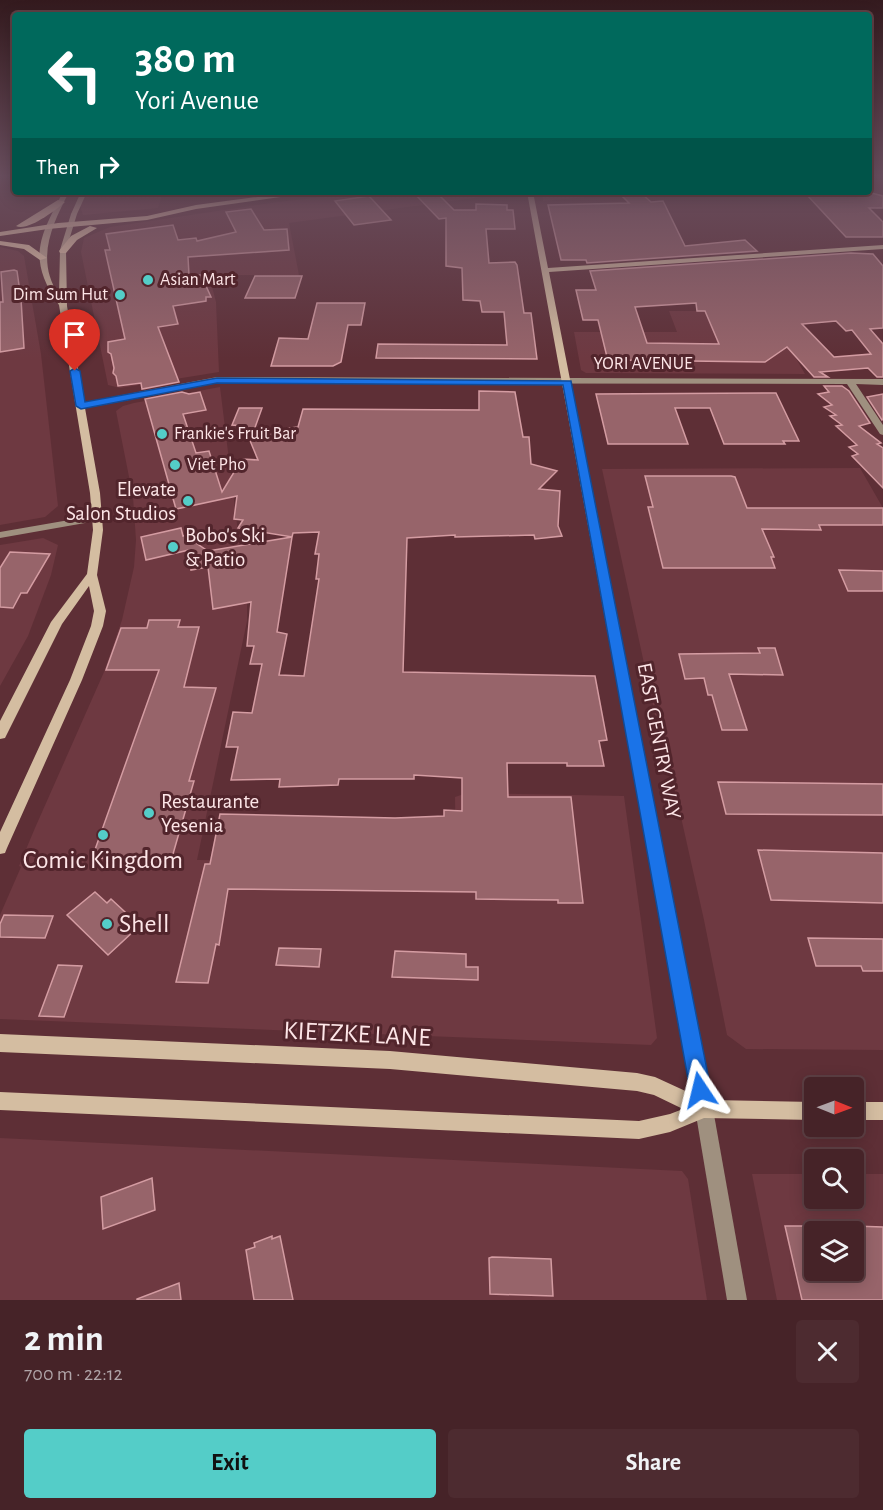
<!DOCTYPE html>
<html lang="en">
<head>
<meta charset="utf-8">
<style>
	:root { --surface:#462328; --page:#4d2b30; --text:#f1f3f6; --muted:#b0a4a8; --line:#5e4045; --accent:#54cdc8 }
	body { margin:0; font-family:"Alegreya Sans",sans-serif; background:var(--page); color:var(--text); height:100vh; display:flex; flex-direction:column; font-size:22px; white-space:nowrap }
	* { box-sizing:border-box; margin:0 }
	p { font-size:20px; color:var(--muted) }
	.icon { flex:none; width:33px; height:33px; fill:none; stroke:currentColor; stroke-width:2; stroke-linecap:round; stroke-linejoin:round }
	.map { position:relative; height:1300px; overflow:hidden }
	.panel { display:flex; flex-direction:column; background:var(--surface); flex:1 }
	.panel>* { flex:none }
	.top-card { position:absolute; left:12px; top:12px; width:860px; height:183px; border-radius:6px; box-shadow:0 3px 15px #0003,0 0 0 2px var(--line); background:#00695c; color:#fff; overflow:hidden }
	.needle { width:39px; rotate:91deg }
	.tools { position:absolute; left:804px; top:1077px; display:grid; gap:12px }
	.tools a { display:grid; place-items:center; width:60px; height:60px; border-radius:6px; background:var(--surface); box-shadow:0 3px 15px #0003,0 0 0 2px var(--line); font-size:30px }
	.pin { position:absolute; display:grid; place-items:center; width:51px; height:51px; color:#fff; margin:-62px -26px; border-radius:50% 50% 50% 0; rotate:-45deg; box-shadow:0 0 6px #0007 }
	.pin .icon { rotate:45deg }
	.me { position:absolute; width:66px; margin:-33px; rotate:350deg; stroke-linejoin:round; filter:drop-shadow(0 0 4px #0008) }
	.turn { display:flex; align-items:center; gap:21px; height:126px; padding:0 24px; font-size:27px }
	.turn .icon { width:78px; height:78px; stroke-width:2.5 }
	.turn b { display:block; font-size:42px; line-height:51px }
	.then { display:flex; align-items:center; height:57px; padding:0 24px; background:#0003; gap:12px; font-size:22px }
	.round { display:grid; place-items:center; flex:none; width:63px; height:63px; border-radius:6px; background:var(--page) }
	.summary { display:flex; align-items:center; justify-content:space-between; height:102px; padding:0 24px }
	h1 { font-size:36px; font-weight:700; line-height:45px }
	.primary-button { display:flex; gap:12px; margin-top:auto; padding:12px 24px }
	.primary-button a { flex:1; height:69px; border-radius:6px; background:var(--accent); color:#111; font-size:24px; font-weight:700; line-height:69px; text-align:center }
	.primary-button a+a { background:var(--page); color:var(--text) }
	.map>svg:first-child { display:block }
	.built { fill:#6e3941; fill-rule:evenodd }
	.building { fill:#97646a; stroke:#d49ca2; stroke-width:1.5; fill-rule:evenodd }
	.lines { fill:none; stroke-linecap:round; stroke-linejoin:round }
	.street { fill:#9f907f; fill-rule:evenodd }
	.secondary { fill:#d4bda1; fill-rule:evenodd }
	.primary { fill:#fddfbc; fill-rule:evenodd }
	.route { fill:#1a73e8; stroke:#114b97; stroke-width:1.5 }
	.poi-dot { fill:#54cdc8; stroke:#52252c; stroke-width:2 }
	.labels { text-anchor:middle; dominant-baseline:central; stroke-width:6; stroke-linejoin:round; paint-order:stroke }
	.far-poi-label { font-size:18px; fill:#fde5e7; stroke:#52252c; text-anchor:start }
	.far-street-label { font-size:18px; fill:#fde5e7; stroke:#52252c }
	.poi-label { font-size:21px; fill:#fde5e7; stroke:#52252c; text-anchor:start }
	.street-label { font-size:21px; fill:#fde5e7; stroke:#52252c }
	.near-poi-label { font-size:26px; fill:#fde5e7; stroke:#52252c }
	.near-street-label { font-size:26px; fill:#fde5e7; stroke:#52252c }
</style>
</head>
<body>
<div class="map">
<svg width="883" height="1300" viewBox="0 0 883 1300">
	<rect width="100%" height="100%" fill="#5e2f36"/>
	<g class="built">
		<path d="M86,192H163L158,208L83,215L80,206Z"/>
		<path d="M366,192H519L289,223L299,275H209L216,302L219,372L120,388L108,385L81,252L84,238L110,227L278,202Z"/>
		<path d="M542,192H645L543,201Z"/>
		<path d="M0,247L18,251L24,256L41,354L58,506L45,517L0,525Z"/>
		<path d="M669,311H769L805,374L586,373L581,370L574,332H677Z"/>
		<path d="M220,387L247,605V621L197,860L456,862L455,797L467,793L624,796L657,1038L651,1045L0,1019V915L21,867L19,866L35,828L104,672L122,620L134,567L136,540L133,497L116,411L123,406L134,403Z"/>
		<path d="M860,468L883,508V1050L746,1049L727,1035L704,920L668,759L658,728L602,469Z"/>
		<path d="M43,538L58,545L51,575L28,636L0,686V545Z"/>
		<path d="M0,1138L682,1171L688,1179L707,1300H0Z"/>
		<path d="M752,1174H814V1198H854V1174H883V1300H777ZM814,1232H854V1270H814Z"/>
	</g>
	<g class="building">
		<path d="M413,192H436L454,210H476V204L507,205V210H513L515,229H486L489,263L515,262L517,265L524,313H531L537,359L376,358L378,344L507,345L504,312H482L480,301L463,300L462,268L446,266V218L439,219Z"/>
		<path d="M852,192H868L883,196V208H869L883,222V237H846L806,194Z"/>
		<path d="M641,193L651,202L663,201L685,246L745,240L757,251L587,263L586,260H561L548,205L629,203L621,195Z"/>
		<path d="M369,196L391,220L354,225L335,201Z"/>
		<path d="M251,209L264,230L287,229L289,250L188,257L189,275H201L211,297H206V301L173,306L178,324L158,327L179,382L142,389L141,383L118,386L116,376L113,373L114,368L111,354L108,352V342L125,339L105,250H110L106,234L173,225L178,240L196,238L197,241L236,232L226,212Z"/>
		<path d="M851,253L873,254L883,266V328L870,329L883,344V377H877L868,368L820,372L828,377H814L787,347L765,362L614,360L607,357L598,320H583L576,290H596L590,271ZM696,303L697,311H705L719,344L647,343L635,307ZM836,321L846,331L852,330L871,354L834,357L802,324Z"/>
		<path d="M14,270L17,271L21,299L24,348L0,352V302H3L1,272Z"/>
		<path d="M255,276H302L295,298H245Z"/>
		<path d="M317,303H365L361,325H348L341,362L333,366H271L279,338L308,339Z"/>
		<path d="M824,386H842L849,391L870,423L859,426L881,443L877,444L883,448V488L852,456L858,454L849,447L857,445L836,426L842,425L830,416L836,415L824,407L832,405L818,394L829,392Z"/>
		<path d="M479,391L515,392L523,437H529L531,464L557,471L539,489L560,491L558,526L562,536L535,539L534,535L455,537V535L407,538L403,672L595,676L607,740L599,741L604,766H567V763H507L508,797H571L583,903H558V900L476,899V892L228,889L219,945L216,944L208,983L176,982L205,864H210L220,814L395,818L444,816V810L462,811V778L414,775V779H339L338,785L279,787L280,779L231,780L238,747H226L233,712L252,713L262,664H250L254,646H247L251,602L213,609L208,567L191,570L189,550L146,560L141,537L181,528L183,536L191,534L193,541L208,551L292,537L277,632L287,634L279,675L304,676L319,579H316L319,554H315L319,532L293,533L292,537L238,528L243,520L234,519L237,496L176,509L145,399L182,392L189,394L200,392L206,410L183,414L196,453L209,451L222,492L242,459L258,460L244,426L232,425L239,408H262L253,433L298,427L303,409L479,410Z"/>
		<path d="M776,393L799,441H783L785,444H724L710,408H675L688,444H608L596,394Z"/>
		<path d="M883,394V419L882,420L867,397Z"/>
		<path d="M645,476H731L735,477L747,508H883V525H819L821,530L762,529L774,557H771L775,568H663L648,507H653Z"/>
		<path d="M10,552L50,554L27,593H21L13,608L0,607V568Z"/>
		<path d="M839,570L883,571V591H848Z"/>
		<path d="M149,620H180L178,627H199L184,687L216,688L189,781H194L171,861L92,858L159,670H106L121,628H147Z"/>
		<path d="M758,648H775L783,675L729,674L747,730H722L712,695H708L704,678L685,679L679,654L760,653Z"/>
		<path d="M718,782L883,784V815L726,814Z"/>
		<path d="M758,850L883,853V903L771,900Z"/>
		<path d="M95,892L107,903L111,899L138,924L133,929L135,930L108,955L67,915Z"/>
		<path d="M4,915L53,916L45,938L0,937V924Z"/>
		<path d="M808,938L883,939V971H863L861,966H816Z"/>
		<path d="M279,948L321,949L319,967L276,965Z"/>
		<path d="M395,951L466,954V967H478V980L392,977Z"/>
		<path d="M58,965L82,966L64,1017L39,1016Z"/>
		<path d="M152,1178L155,1210L103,1229L101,1197Z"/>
		<path d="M785,1226H814V1270H854V1226L883,1227V1300H802Z"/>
		<path d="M272,1236V1239L280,1236L293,1300H254L246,1250L255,1247L254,1243Z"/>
		<path d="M492,1257L551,1259L553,1296L490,1294L489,1258Z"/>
		<path d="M179,1283L181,1300H137V1299Z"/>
	</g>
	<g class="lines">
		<g class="street">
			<path d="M217,377L883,379V385L856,384L883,425V435L880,434L847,384L217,383L81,409L77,406L81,403Z"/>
			<path d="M98,515L103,518L102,520L0,538V532Z"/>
			<path d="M704,1100L710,1103L713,1109L747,1300H727L695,1109L698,1103Z"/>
		</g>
		<g class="secondary">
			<path d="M63,192H69C52,225 35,260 59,295L60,250L71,214L81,192H87L77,214L66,250L67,306L100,493L103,530L97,575L106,611L103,626L82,680L7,848L5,853L0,854V832L70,680L91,626L94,611L89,586L62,624L5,738L0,739V721L51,622L87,574L93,530L90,493L59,305C27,259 39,238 63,192Z"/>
			<path d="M527,192H533L548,268L883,245V249L549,272L711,1100L814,1102V1120L704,1118L670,1132L639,1139L0,1110V1092L639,1121L670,1114L683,1109L654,1095L637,1091L390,1069L0,1052V1034L390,1051L637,1073L655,1077L692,1094Z"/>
			<rect x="854" y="1102" width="29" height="18"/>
		</g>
		<g class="primary">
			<path d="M295,192H316L196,209L147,220L48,229L0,236V232L58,223L147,216L196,205Z"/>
			<path d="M58,200L65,202C56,210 27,232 16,226Z"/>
			<path d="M90,226L97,228L77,240L66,253H60L59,251L71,236Z"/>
			<path d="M0,241L29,245L47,258L40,260L24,249L0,245Z"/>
		</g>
	</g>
	<linearGradient id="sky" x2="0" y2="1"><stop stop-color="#341a1e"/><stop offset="0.49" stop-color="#684d5d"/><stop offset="1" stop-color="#684d5d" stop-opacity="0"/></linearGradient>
	<rect width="883" height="359" fill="url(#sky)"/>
	<path class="route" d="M75,368L80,371L85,402L217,378L571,381L711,1090L708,1097L700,1100L693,1097L690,1090L563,385L217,383L81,409L76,406L70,371Z"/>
	<g class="poi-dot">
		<circle cx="148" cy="280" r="6"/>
		<circle cx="120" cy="295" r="6"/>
		<circle cx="162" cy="434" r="6"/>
		<circle cx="175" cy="465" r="6"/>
		<circle cx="188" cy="501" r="6"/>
		<circle cx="173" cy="547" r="6"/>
		<circle cx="149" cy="813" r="6"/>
		<circle cx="103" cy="835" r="6"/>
		<circle cx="107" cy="924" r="6"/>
	</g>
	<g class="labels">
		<g class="far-poi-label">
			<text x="160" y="280">Asian Mart</text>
			<text x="108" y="295" text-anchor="end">Dim Sum Hut</text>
			<text x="174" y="434">Frankie's Fruit Bar</text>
			<text x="187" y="465">Viet Pho</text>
		</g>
		<g class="far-street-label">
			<text x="643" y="364">YORI AVENUE</text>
		</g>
		<g class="poi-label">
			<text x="176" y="489" text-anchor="end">Elevate<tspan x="176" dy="24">Salon Studios</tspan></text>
			<text x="185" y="535">Bobo's Ski<tspan x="185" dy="24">&amp; Patio</tspan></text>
			<text x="161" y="801">Restaurante<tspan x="161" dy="24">Yesenia</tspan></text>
		</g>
		<g class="street-label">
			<text transform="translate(659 741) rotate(79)">EAST GENTRY WAY</text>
		</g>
		<g class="near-poi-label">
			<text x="103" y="860">Comic Kingdom</text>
			<text x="119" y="924" text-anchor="start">Shell</text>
		</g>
		<g class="near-street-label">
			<text transform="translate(357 1034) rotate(3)">KIETZKE LANE</text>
		</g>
	</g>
</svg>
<div class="tools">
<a><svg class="needle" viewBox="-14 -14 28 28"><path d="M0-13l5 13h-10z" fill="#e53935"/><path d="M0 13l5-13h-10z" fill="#b0a4a8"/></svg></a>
<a><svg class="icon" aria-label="search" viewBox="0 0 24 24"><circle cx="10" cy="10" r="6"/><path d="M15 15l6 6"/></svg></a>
<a><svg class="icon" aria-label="layers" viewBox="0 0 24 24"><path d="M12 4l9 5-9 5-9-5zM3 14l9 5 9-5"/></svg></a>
</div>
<div class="pin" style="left:75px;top:371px;background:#d93025"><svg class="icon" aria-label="arrive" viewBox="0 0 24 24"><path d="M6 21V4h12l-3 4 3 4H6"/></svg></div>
<svg class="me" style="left:700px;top:1090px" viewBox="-20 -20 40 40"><path d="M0-17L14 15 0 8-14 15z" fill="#1a73e8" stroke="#fff" stroke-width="4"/></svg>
<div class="top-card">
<div class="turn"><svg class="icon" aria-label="left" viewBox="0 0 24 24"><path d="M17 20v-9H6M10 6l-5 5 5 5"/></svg><div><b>380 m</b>Yori Avenue</div></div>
<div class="then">Then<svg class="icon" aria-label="right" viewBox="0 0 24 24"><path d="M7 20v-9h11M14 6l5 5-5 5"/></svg></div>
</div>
</div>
<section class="panel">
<div class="summary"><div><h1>2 min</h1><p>700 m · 22:12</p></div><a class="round"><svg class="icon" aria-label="close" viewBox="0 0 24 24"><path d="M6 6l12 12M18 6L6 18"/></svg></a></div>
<div class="primary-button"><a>Exit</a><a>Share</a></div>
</section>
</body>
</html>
